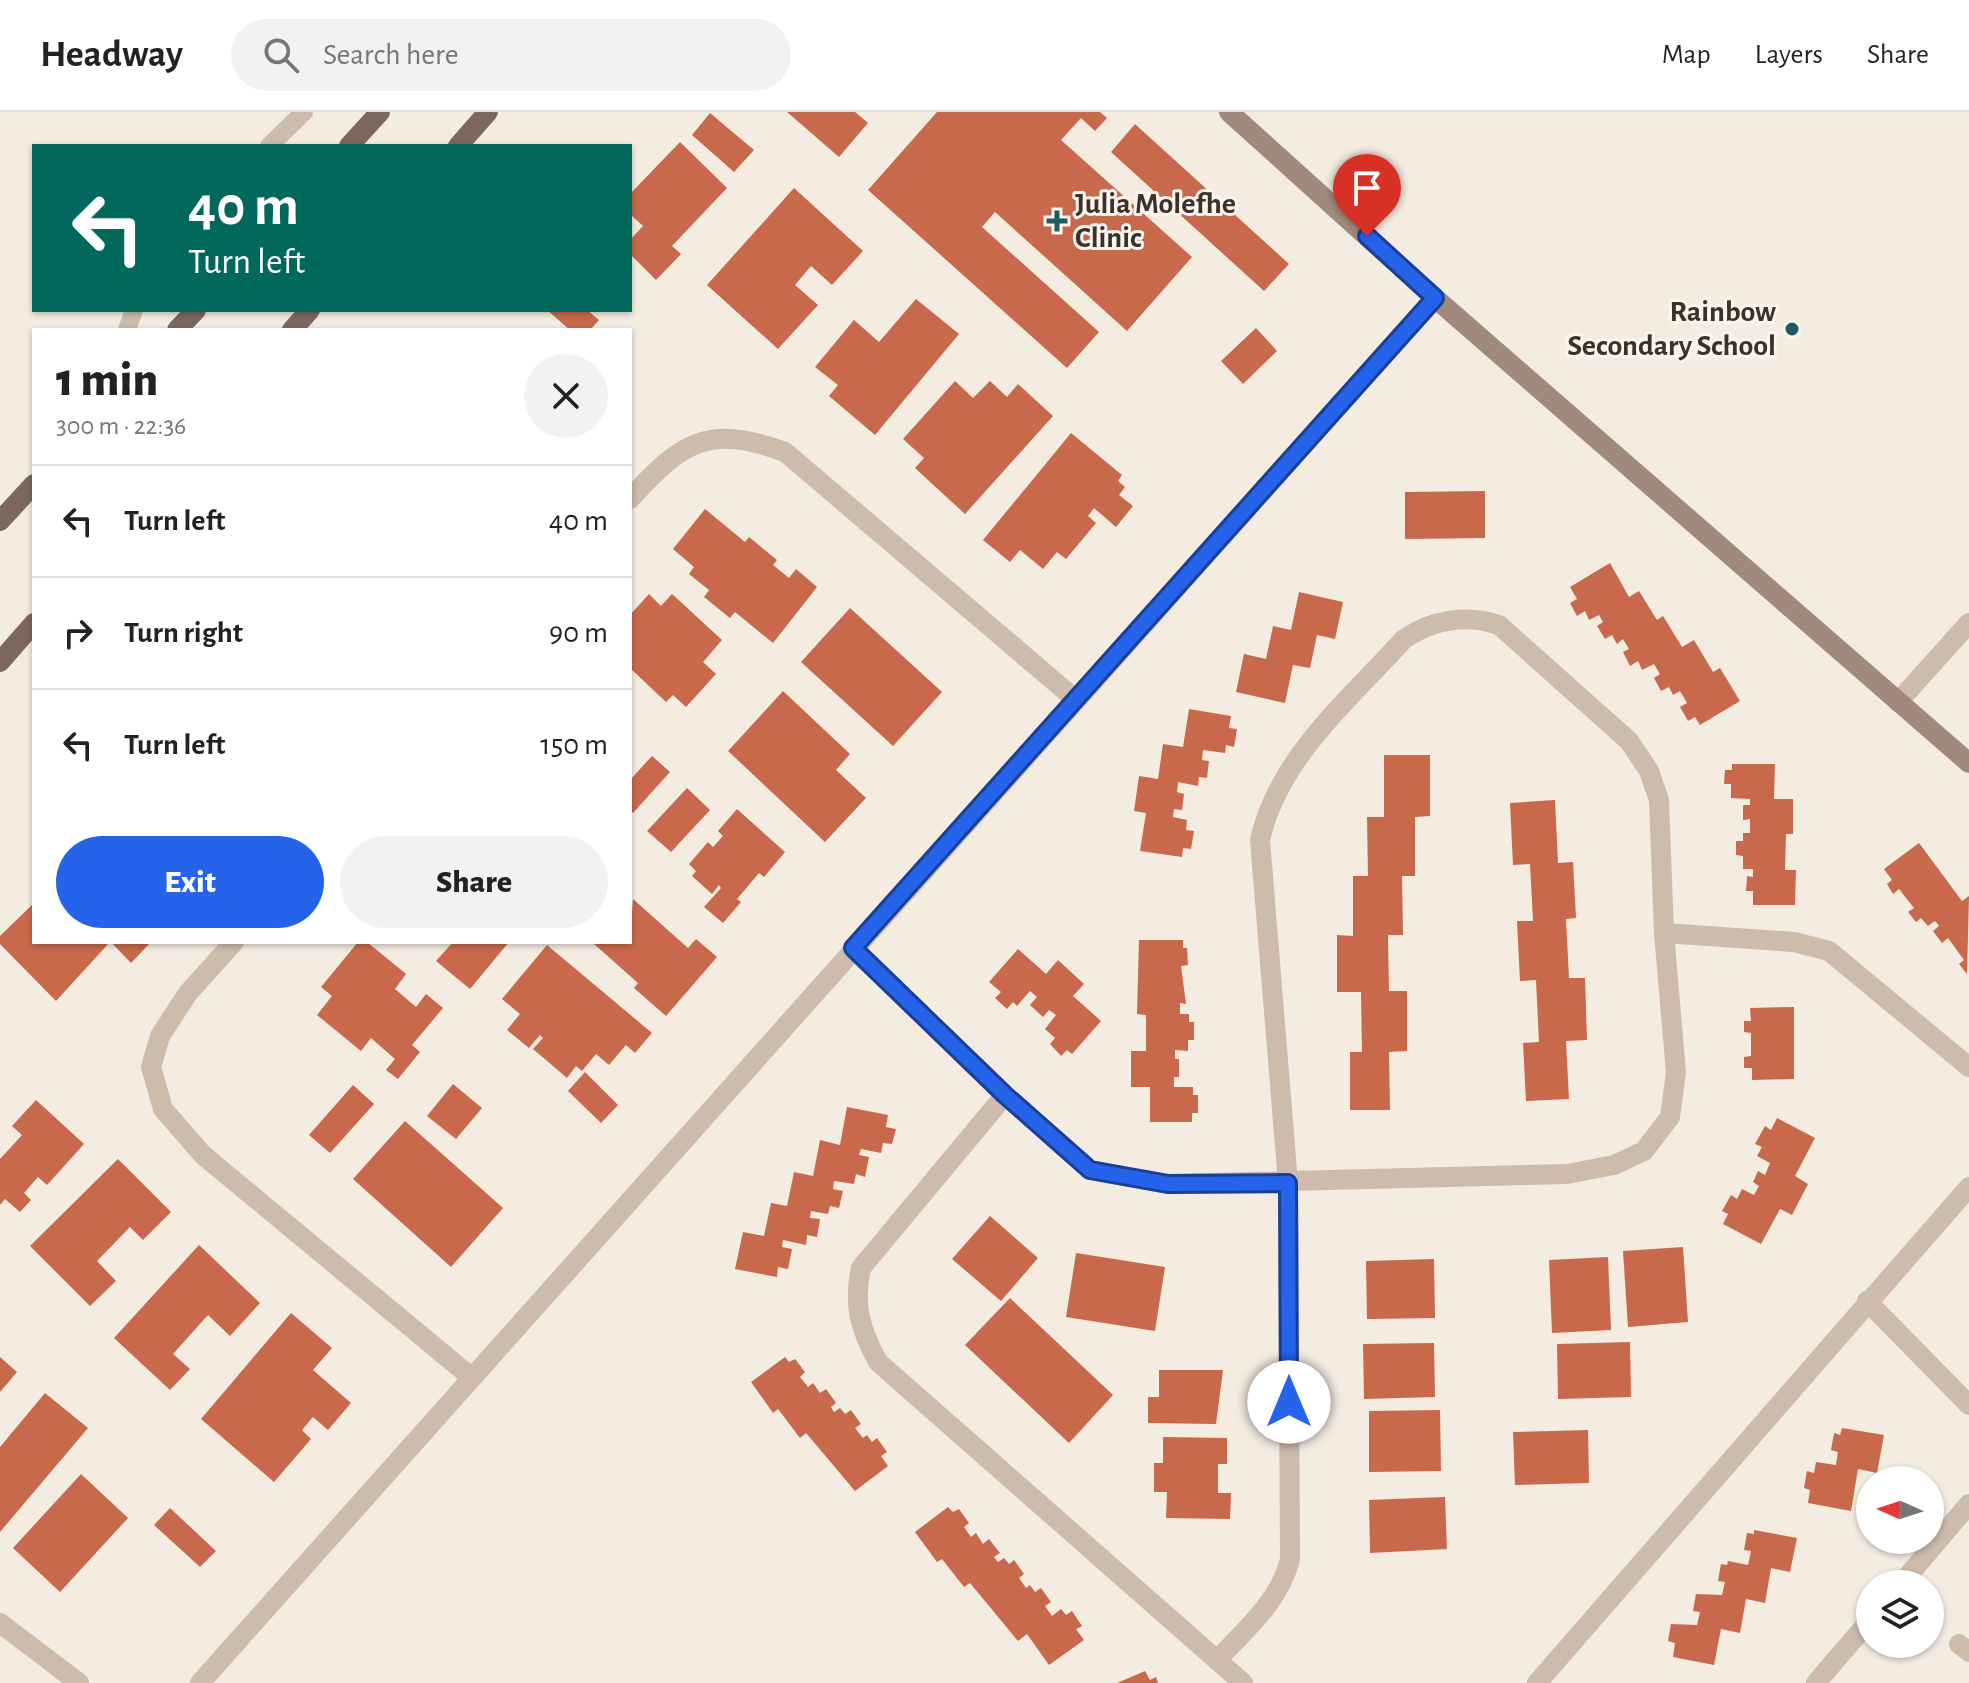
<!DOCTYPE html>
<html lang="en">
<head>
<meta charset="utf-8">
<style>
	:root { --surface:#fff; --page:#f2f2f2; --text:#222; --muted:#767676; --line:#e0e0e0; --accent:#2563eb }
	body { margin:0; font-family:"Alegreya Sans",sans-serif; background:var(--page); color:var(--text); height:100vh; display:flex; flex-direction:column; font-size:30px; white-space:nowrap }
	* { box-sizing:border-box; margin:0 }
	p { font-size:26px; color:var(--muted) }
	.icon { flex:none; width:44px; height:44px; fill:none; stroke:currentColor; stroke-width:2; stroke-linecap:round; stroke-linejoin:round }
	.map { position:relative; flex:1; overflow:hidden }
	.side { position:absolute; left:32px; top:216px; width:600px; height:616px; display:flex; flex-direction:column; background:var(--surface); border-radius:0px; box-shadow:0 2px 6px #0004 }
	.side>* { flex:none }
	.banner { position:absolute; left:32px; top:32px; width:600px; height:168px; border-radius:0px; box-shadow:0 2px 6px #0004; background:#00695c; color:#fff; overflow:hidden }
	.needle { width:52px; rotate:273deg }
	.fabs { position:absolute; left:1856px; top:1354px; display:grid; gap:16px }
	.fabs a { display:grid; place-items:center; width:88px; height:88px; border-radius:50%; background:var(--surface); box-shadow:0 2px 6px #0004; font-size:40px }
	.pin { position:absolute; display:grid; place-items:center; width:68px; height:68px; color:#fff; margin:-82px -34px; border-radius:50% 50% 50% 0; rotate:-45deg; box-shadow:0 0 8px #0007 }
	.pin .icon { rotate:45deg }
	.me { position:absolute; width:88px; margin:-44px; rotate:0deg; stroke-linejoin:round; filter:drop-shadow(0 0 6px #0008) }
	.turn { display:flex; align-items:center; gap:28px; height:168px; padding:0 24px; font-size:36px }
	.turn .icon { width:104px; height:104px; stroke-width:2.5 }
	.turn b { display:block; font-size:56px; line-height:68px }
	.round { display:grid; place-items:center; flex:none; width:84px; height:84px; border-radius:42px; background:var(--page) }
	.overview { display:flex; align-items:center; justify-content:space-between; height:136px; padding:0 24px }
	h1 { font-size:48px; font-weight:800; line-height:60px }
	.primary-button { display:flex; gap:16px; margin-top:auto; padding:16px 24px }
	.primary-button a { flex:1; height:92px; border-radius:48px; background:var(--accent); color:#fff; font-size:32px; font-weight:800; line-height:92px; text-align:center }
	.primary-button a+a { background:var(--page); color:var(--text) }
	ul { padding:0; list-style:none }
	li { display:flex; align-items:center; gap:24px; height:112px; padding:0 24px; border-top:2px solid var(--line) }
	li div { flex:1 }
	li b { display:block; font-size:30px }
	li em { font-style:normal }
	header { display:flex; align-items:center; gap:48px; box-sizing:border-box; height:112px; padding:0 40px; background:var(--surface); border-bottom:2px solid var(--line) }
	header strong { font-size:38px }
	nav { display:flex; gap:44px; margin-inline-start:auto; font-size:28px }
	.search { width:560px; height:72px; background:var(--page); display:flex; align-items:center; gap:20px; box-sizing:border-box; padding:0 28px; border-radius:44px; color:var(--muted); font-size:30px }
	.map>svg:first-child { display:block }
	.building { fill:#c8694b }
	.lines { fill:none; stroke-linecap:round; stroke-linejoin:round }
	.lane { stroke:#cdbbac; stroke-width:18 }
	.street { stroke:#cdbbac; stroke-width:20 }
	.secondary { stroke:#a18a7d; stroke-width:20 }
	.primary { stroke:#7d675c; stroke-width:20 }
	.route-casing { stroke:#184099; stroke-width:20 }
	.route { stroke:#2563eb; stroke-width:14 }
	.poi-dot { fill:#1f5a5e; stroke:#fbf5ee; stroke-width:3 }
	.labels { text-anchor:middle; dominant-baseline:central; stroke-width:6; stroke-linejoin:round; paint-order:stroke }
	.poi-label { font-size:30px; font-weight:bold; fill:#3b302b; stroke:#fbf5ee; text-anchor:start }
</style>
</head>
<body>
<header>
<strong>Headway</strong>
<div class="search"><svg class="icon" aria-label="search" viewBox="0 0 24 24"><circle cx="10" cy="10" r="6"/><path d="M15 15l6 6"/></svg>Search here</div>
<nav><a>Map</a><a>Layers</a><a>Share</a></nav>
</header>
<div class="map">
<svg width="1969" height="1571" viewBox="0 0 1969 1571">
	<rect width="100%" height="100%" fill="#f4ebe1"/>
	<g class="building">
		<path d="M787,0H855L868,11L839,45Z"/>
		<path d="M937,0H1100L1107,6L1095,19L1081,6L1061,28L1192,145L1127,219L995,100L982,115L1099,220L1067,256L868,78Z"/>
		<path d="M710,1L754,38L734,60L692,23Z"/>
		<path d="M1135,12L1289,152L1264,179L1111,40Z"/>
		<path d="M680,30L727,76L672,134L681,142L656,168L630,142V128L643,114L630,102V82Z"/>
		<path d="M794,76L863,139L832,173L811,154L795,173L818,193L778,237L707,173Z"/>
		<path d="M916,187L959,222L875,323L829,284L838,273L815,255L854,208L879,230Z"/>
		<path d="M547,198H587L599,208L590,218H570Z"/>
		<path d="M1256,216L1277,239L1243,272L1221,249Z"/>
		<path d="M955,269L973,286L990,269L1007,285L1018,272L1053,304L965,402L915,356L924,346L903,327Z"/>
		<path d="M1071,321L1122,363L1118,369L1125,375L1119,383L1133,394L1116,415L1094,396L1088,404L1096,411L1066,447L1057,440L1043,457L1020,438L1010,450L983,428Z"/>
		<path d="M1485,379V426L1405,427V380Z"/>
		<path d="M705,397L745,430L749,425L777,448L773,453L789,466L796,457L817,475L773,531L735,500L730,506L704,485L709,478L689,462L694,455L673,437Z"/>
		<path d="M1610,451L1629,485L1639,479L1657,508L1663,504L1682,535L1694,528L1713,560L1720,556L1740,589L1700,613L1695,605L1688,609L1680,595L1687,591L1680,579L1673,583L1669,575L1661,579L1654,566L1660,562L1654,552L1642,558L1638,549L1630,554L1623,540L1629,537L1623,527L1617,532L1612,523L1605,527L1597,514L1603,510L1599,503L1589,508L1585,499L1577,504L1570,491L1577,487L1570,475Z"/>
		<path d="M1299,480L1343,490L1335,527L1317,523L1310,556L1293,553L1285,591L1236,580L1244,542L1266,547L1273,514L1291,518Z"/>
		<path d="M649,482L661,494L672,482L722,528L703,550L716,562L686,595L673,583L666,590L630,556V503Z"/>
		<path d="M850,496L942,580L893,634L801,550Z"/>
		<path d="M783,579L850,642L836,658L866,686L825,730L728,639Z"/>
		<path d="M1189,597L1231,604L1229,616L1237,617L1234,635L1226,633L1225,641L1203,638L1202,648L1209,649L1207,666L1199,665L1198,674L1178,670L1177,680L1184,682L1182,698L1174,697L1173,705L1187,708L1186,718L1194,719L1191,737L1183,736L1182,745L1140,739L1146,701L1134,699L1139,664L1158,667L1163,632L1183,635Z"/>
		<path d="M1384,643H1430V704L1415,705V764H1402L1403,823H1388L1389,879H1407V939L1389,940L1390,998H1350V940H1362L1361,880H1337V823L1353,824V764H1368L1367,705H1384Z"/>
		<path d="M652,644L670,660L633,701L630,698V668Z"/>
		<path d="M1732,652H1775L1774,687H1793V722H1786L1785,758H1796L1795,793H1753V779H1746L1747,764L1753,765V757H1743V744L1736,743V729H1743V721H1750V707L1743,708V693H1750V687L1731,686V672H1724L1725,658H1732Z"/>
		<path d="M687,676L710,698L671,740L647,719Z"/>
		<path d="M1555,688L1558,751L1573,750L1576,806L1566,807L1569,866H1585L1587,928L1566,929L1569,987L1526,989L1523,931L1539,930L1536,868L1520,869L1517,809H1533L1530,752L1513,753L1510,691Z"/>
		<path d="M737,697L785,740L764,765L759,761L737,787L741,790L723,811L704,795L721,776L719,773L712,782L692,764L696,759L689,752L708,730L713,735L723,724L718,719Z"/>
		<path d="M1919,731L1962,789L1969,784L1967,862L1959,852L1964,848L1948,826L1942,831L1933,819L1939,814L1935,809L1928,814L1921,806L1916,810L1908,800L1914,796L1906,786L1899,777L1893,782L1887,772L1892,768L1884,757Z"/>
		<path d="M633,787L688,836L696,827L717,845L666,904L634,876L638,871L594,832L630,830Z"/>
		<path d="M34,791V830H110L56,889L0,832V824Z"/>
		<path d="M1139,828H1183V836H1187L1188,853L1181,854L1186,892L1180,891V902H1189V910H1194V928H1188V939L1175,938V947H1179V965H1174V975H1193V983H1198V1001H1192V1010H1150V975H1131V939H1146V903L1137,902Z"/>
		<path d="M111,830H151L131,851Z"/>
		<path d="M358,830H367L406,862L395,877L416,895L426,882L443,896L412,933L420,940L398,967L386,958L395,947L371,926L361,939L317,903L332,884L321,875Z"/>
		<path d="M453,830H509L470,877L436,849Z"/>
		<path d="M547,833L652,921L635,941L626,933L609,953L596,942L582,959L576,954L567,966L533,937L543,926L540,923L529,936L507,918L520,902L502,887Z"/>
		<path d="M1018,837L1046,862L1058,848L1084,872L1073,884L1101,909L1072,942L1067,938L1061,944L1050,932L1055,926L1045,917L1056,903L1049,898L1043,905L1030,893L1037,885L1030,879L1017,894L1013,890L1007,897L995,886L1001,880L989,870Z"/>
		<path d="M1794,895V967L1752,968V956H1744V945L1751,944V921L1744,920V909H1751L1750,896Z"/>
		<path d="M585,960L618,993L601,1011L568,979Z"/>
		<path d="M453,972L482,996L456,1027L427,1004Z"/>
		<path d="M353,973L374,992L330,1041L309,1023Z"/>
		<path d="M36,988L84,1032L47,1073L38,1065L24,1081L31,1088L20,1100L5,1087L0,1093V1047L22,1023L12,1014Z"/>
		<path d="M847,995L888,1003L886,1015L896,1017L892,1032L883,1031L881,1041L861,1037L859,1043L869,1045L865,1065L856,1062L854,1072L834,1069L833,1077L843,1079L839,1096L830,1094L828,1102L811,1099L810,1106L820,1107L817,1125L807,1123L806,1133L783,1128L782,1135L792,1137L788,1157L778,1155L777,1165L735,1157L743,1120L764,1124L771,1091L787,1094L794,1060L813,1064L820,1028L840,1033Z"/>
		<path d="M1777,1006L1815,1026L1795,1064L1808,1072L1792,1103L1780,1097L1761,1132L1723,1112L1728,1102L1722,1099L1731,1083L1737,1087L1742,1077L1754,1083L1759,1074L1753,1070L1758,1059L1765,1063L1770,1051L1757,1044L1762,1035L1755,1032L1765,1014L1771,1018Z"/>
		<path d="M405,1009L503,1096L451,1155L353,1067Z"/>
		<path d="M118,1047L171,1100L143,1128L130,1115L97,1149L116,1169L90,1194L30,1134Z"/>
		<path d="M990,1104L1038,1146L1001,1189L952,1147Z"/>
		<path d="M199,1133L260,1191L230,1224L208,1203L173,1242L190,1257L170,1278L114,1226Z"/>
		<path d="M1683,1135L1688,1210L1628,1215L1623,1139Z"/>
		<path d="M1076,1141L1165,1155L1155,1219L1066,1205Z"/>
		<path d="M1608,1145L1611,1218L1552,1221L1549,1148Z"/>
		<path d="M1434,1147L1435,1206L1367,1207L1366,1149Z"/>
		<path d="M1010,1186L1113,1283L1069,1331L965,1233Z"/>
		<path d="M291,1201L332,1236L313,1258L351,1291L328,1318L313,1305L302,1318L311,1327L274,1370L201,1307Z"/>
		<path d="M1630,1230L1631,1285L1558,1287L1557,1232Z"/>
		<path d="M1434,1231L1435,1285L1364,1287L1363,1232Z"/>
		<path d="M0,1245L17,1260L0,1280Z"/>
		<path d="M785,1245L789,1250L795,1247L805,1260L800,1265L808,1275L813,1271L820,1281L826,1277L836,1291L831,1295L834,1300L840,1296L845,1302L851,1298L861,1312L855,1316L863,1326L867,1323L872,1330L877,1326L887,1340L881,1344L888,1354L855,1379L806,1321L800,1326L778,1297L773,1301L751,1270Z"/>
		<path d="M1159,1258H1223L1216,1312L1148,1311V1285H1159Z"/>
		<path d="M45,1281L88,1316L0,1420V1335Z"/>
		<path d="M1440,1298L1441,1359L1369,1360V1299Z"/>
		<path d="M1842,1316L1884,1323L1877,1361L1858,1357L1851,1399L1808,1391L1810,1378L1804,1376L1807,1359L1814,1361L1816,1350L1836,1353L1838,1340L1831,1338L1834,1321L1840,1323Z"/>
		<path d="M1588,1318L1589,1371L1515,1373L1513,1320Z"/>
		<path d="M1163,1325L1227,1326V1352H1218V1381H1231L1230,1407L1166,1406L1167,1380H1154V1351H1163Z"/>
		<path d="M81,1362L128,1406L60,1480L13,1436Z"/>
		<path d="M1445,1385L1447,1437L1370,1441L1369,1388Z"/>
		<path d="M948,1395L953,1400L959,1397L969,1411L964,1415L971,1425L976,1421L983,1432L989,1427L1000,1441L994,1445L998,1450L1004,1446L1009,1452L1014,1448L1024,1462L1019,1466L1026,1476L1030,1473L1035,1480L1041,1476L1051,1490L1045,1494L1052,1504L1061,1497L1066,1503L1072,1499L1082,1514L1076,1517L1084,1528L1049,1553L1027,1522L1018,1529L970,1471L964,1475L942,1447L937,1450L915,1420Z"/>
		<path d="M170,1396L216,1439L200,1455L154,1413Z"/>
		<path d="M1754,1418L1797,1426L1790,1460L1771,1456L1765,1491L1746,1487L1740,1521L1721,1517L1714,1553L1673,1545L1675,1531L1668,1529L1671,1512L1697,1513L1700,1500L1693,1499L1696,1482L1722,1483L1725,1470L1718,1469L1721,1452L1727,1453L1728,1449L1748,1453L1751,1439L1744,1438L1747,1421L1754,1422Z"/>
		<path d="M1145,1559L1150,1568L1156,1565L1158,1571H1117Z"/>
	</g>
	<g class="lines">
		<g class="lane">
			<path d="M269,34L304,0"/>
			<path d="M127,218L134,198"/>
		</g>
		<g class="street">
			<path d="M630,387C682,329 709,312 785,340L1075,587"/>
			<path d="M1898,590L1969,511"/>
			<path d="M1664,821L1794,830L1829,839L1969,955"/>
			<path d="M234,830L188,881L160,924L151,955L163,997L203,1043L471,1265"/>
			<path d="M853,836L1005,983L1090,1058L1168,1072L1567,1062L1614,1053L1644,1039L1670,1005L1676,960L1664,821L1659,688L1649,659L1629,629L1499,513C1466,502 1433,508 1404,527C1350,587 1278,646 1260,728L1288,1071L1290,1447C1280,1489 1246,1517 1217,1548"/>
			<path d="M1005,983L861,1156C853,1193 860,1217 878,1250L1243,1571"/>
			<path d="M1867,1189L1969,1293"/>
			<path d="M1901,1472L1969,1392"/>
			<path d="M0,1511L79,1571"/>
			<path d="M1959,1532L1969,1540"/>
			<path d="M200,1571L1435,186"/>
			<path d="M1537,1571L1969,1075"/>
			<path d="M1816,1571L1870,1508"/>
		</g>
		<path class="secondary" d="M1229,0L1435,186L1969,651"/>
		<g class="primary">
			<path d="M349,34L380,0"/>
			<path d="M458,34L488,0"/>
			<path d="M177,218L196,198"/>
			<path d="M292,218L310,198"/>
			<path d="M0,409L34,372"/>
			<path d="M0,550L34,511"/>
		</g>
	</g>
	<g class="lines">
		<defs>
			<path id="route" d="M1289,1290L1288,1071L1168,1072L1090,1058L1005,983L853,836L1435,186L1367,124"/>
		</defs>
		<use href="#route" class="route-casing"/>
		<use href="#route" class="route"/>
	</g>
	<g class="poi-dot">
		<path d="M1053 97h8v8h8v8h-8v8h-8v-8h-8v-8h8z"/>
		<circle cx="1792" cy="217" r="8"/>
	</g>
	<g class="labels">
		<g class="poi-label">
			<text x="1075" y="92">Julia Molefhe<tspan x="1075" dy="34">Clinic</tspan></text>
			<text x="1776" y="200" text-anchor="end">Rainbow<tspan x="1776" dy="34">Secondary School</tspan></text>
		</g>
	</g>
</svg>
<div class="fabs">
<a><svg class="needle" viewBox="-14 -14 28 28"><path d="M0-13l5 13h-10z" fill="#e53935"/><path d="M0 13l5-13h-10z" fill="#767676"/></svg></a>
<a><svg class="icon" aria-label="layers" viewBox="0 0 24 24"><path d="M12 4l9 5-9 5-9-5zM3 14l9 5 9-5"/></svg></a>
</div>
<div class="pin" style="left:1367px;top:124px;background:#d93025"><svg class="icon" aria-label="arrive" viewBox="0 0 24 24"><path d="M6 21V4h12l-3 4 3 4H6"/></svg></div>
<svg class="me" style="left:1289px;top:1290px" viewBox="-20 -20 40 40"><circle r="19" fill="#fff"/><path d="M0-13L10 11 0 6-10 11z" fill="#2563eb"/></svg>
<div class="banner">
<div class="turn"><svg class="icon" aria-label="left" viewBox="0 0 24 24"><path d="M17 20v-9H6M10 6l-5 5 5 5"/></svg><div><b>40 m</b>Turn left</div></div>
</div>
<section class="side">
<div class="overview"><div><h1>1 min</h1><p>300 m · 22:36</p></div><a class="round"><svg class="icon" aria-label="close" viewBox="0 0 24 24"><path d="M6 6l12 12M18 6L6 18"/></svg></a></div>
<ul>
<li><svg class="icon" aria-label="left" viewBox="0 0 24 24"><path d="M17 20v-9H6M10 6l-5 5 5 5"/></svg><div><b>Turn left</b></div><em>40 m</em></li>
<li><svg class="icon" aria-label="right" viewBox="0 0 24 24"><path d="M7 20v-9h11M14 6l5 5-5 5"/></svg><div><b>Turn right</b></div><em>90 m</em></li>
<li><svg class="icon" aria-label="left" viewBox="0 0 24 24"><path d="M17 20v-9H6M10 6l-5 5 5 5"/></svg><div><b>Turn left</b></div><em>150 m</em></li>
</ul>
<div class="primary-button"><a>Exit</a><a>Share</a></div>
</section>
</div>
</body>
</html>
